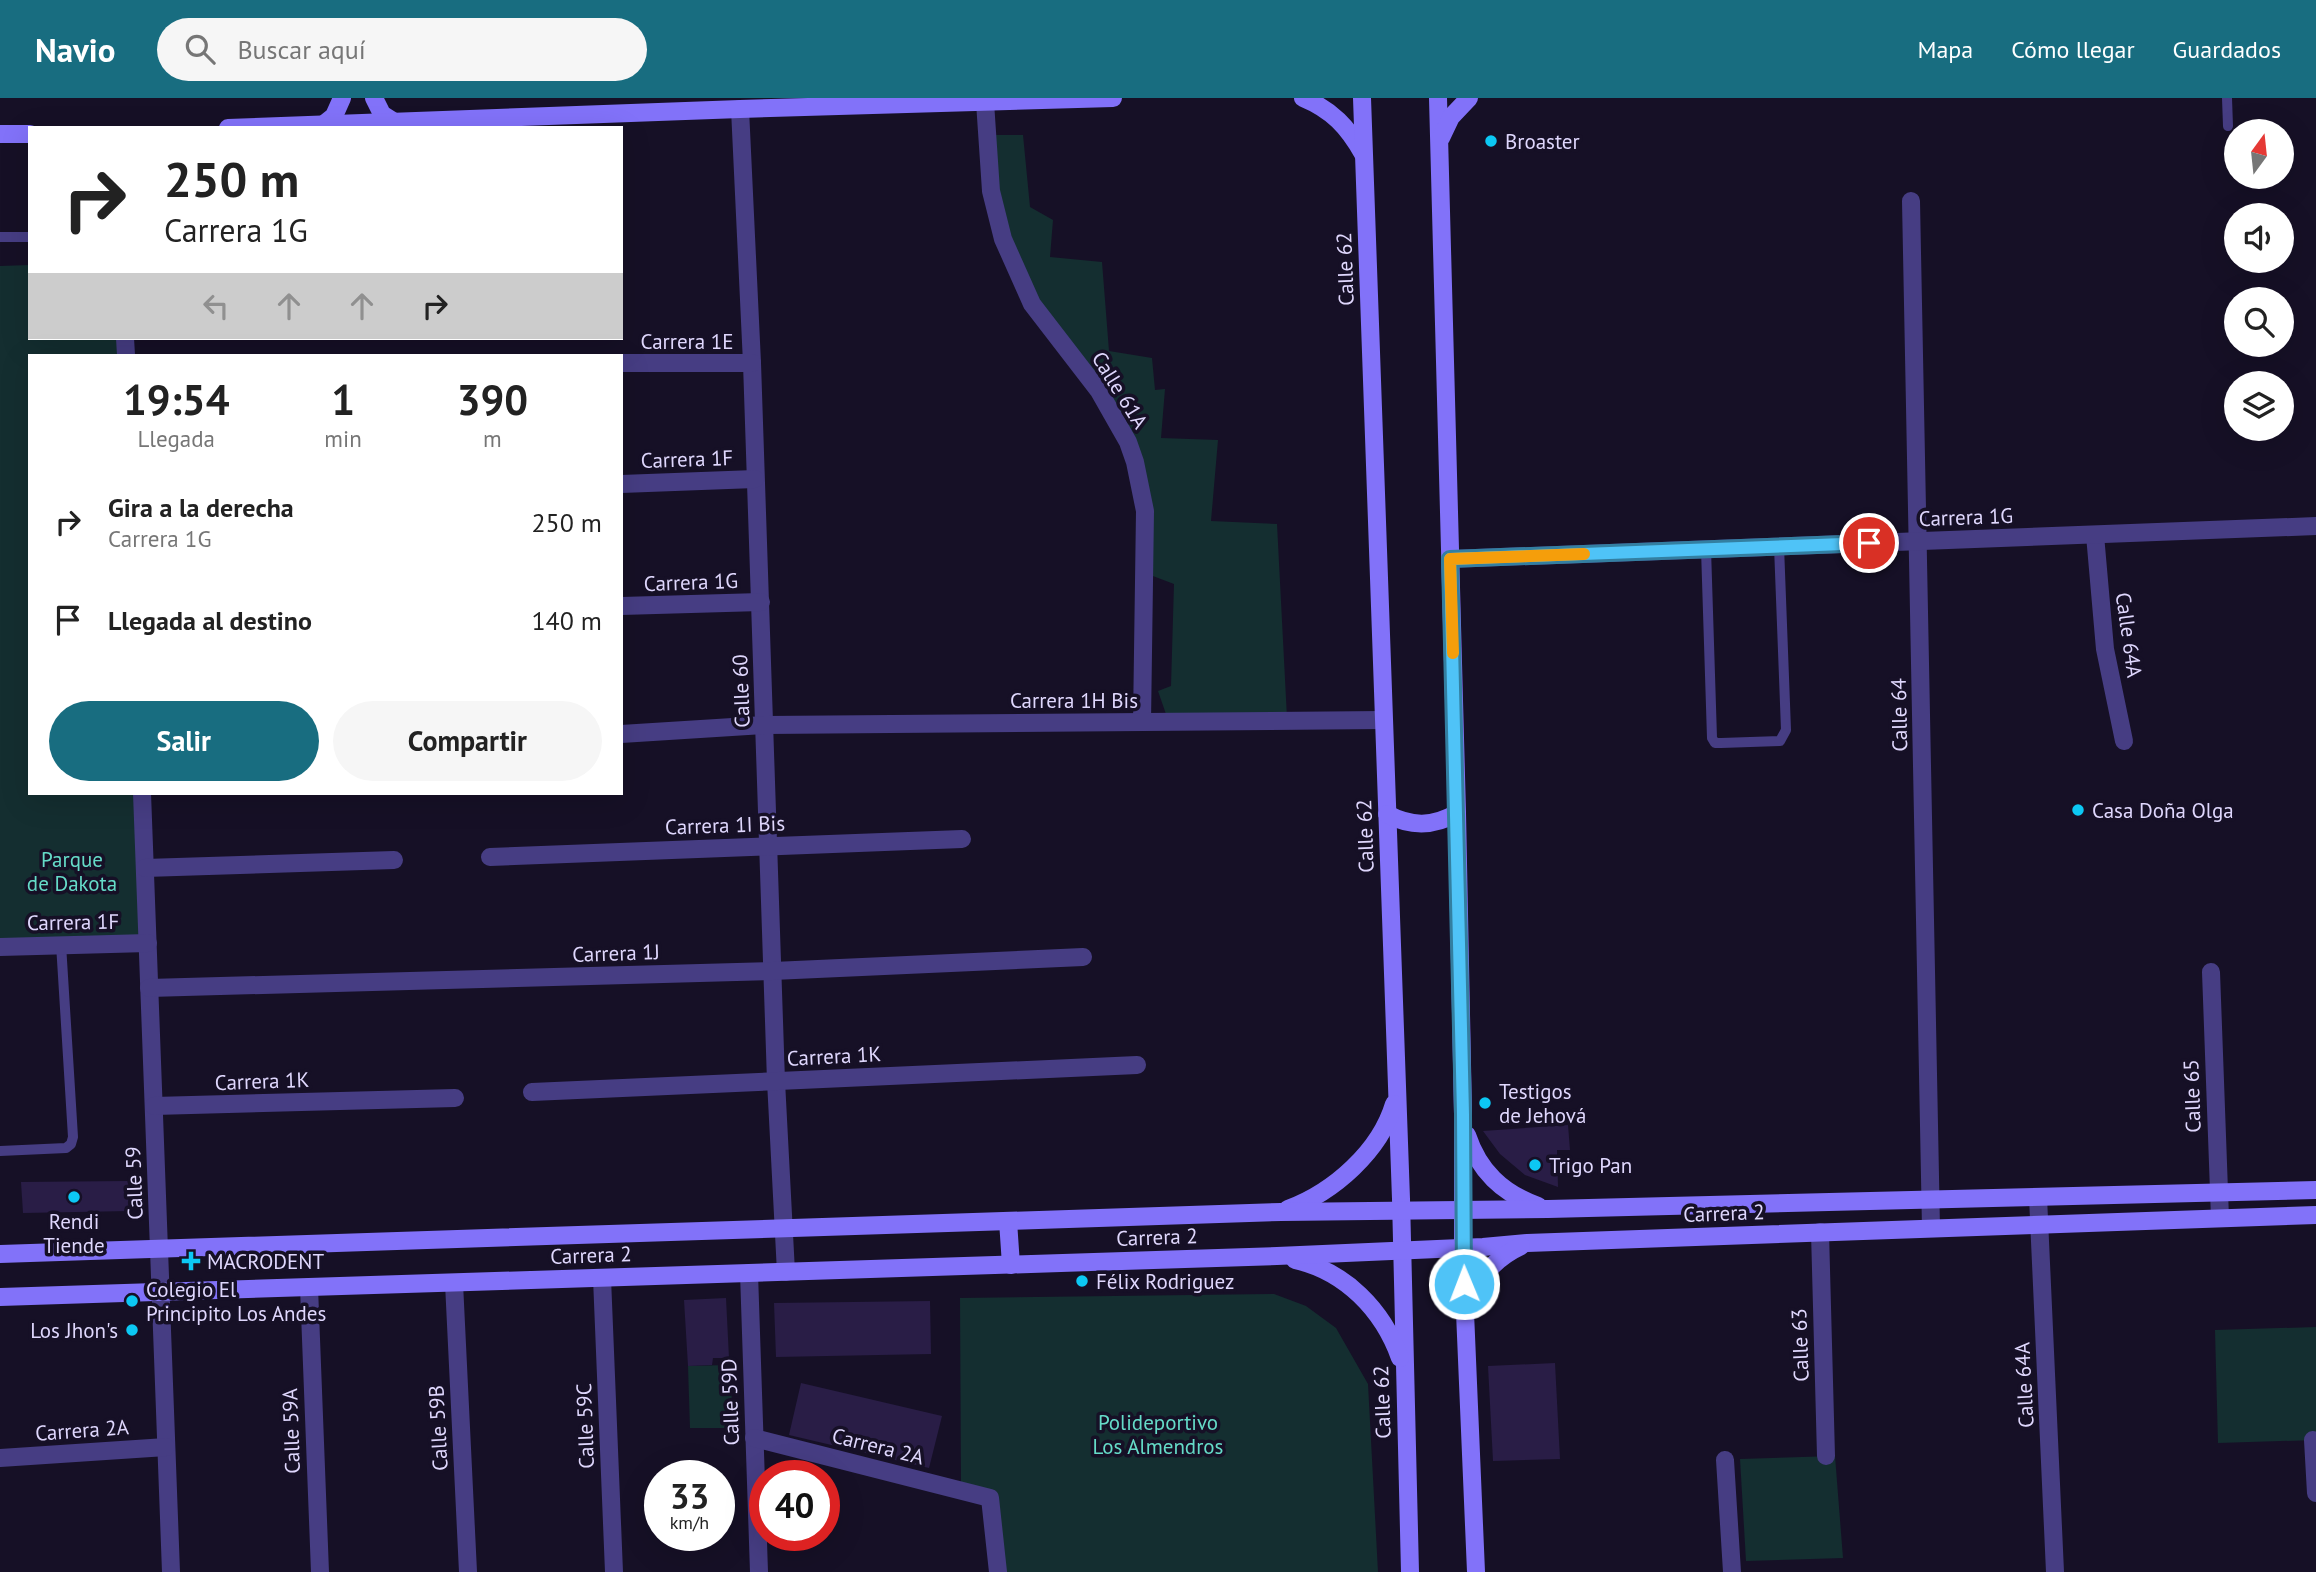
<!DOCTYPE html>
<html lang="es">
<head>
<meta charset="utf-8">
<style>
	:root { --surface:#fff; --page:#f6f6f6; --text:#222; --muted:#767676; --accent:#186d80 }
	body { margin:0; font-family:"PT Sans",sans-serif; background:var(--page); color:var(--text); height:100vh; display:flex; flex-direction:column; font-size:26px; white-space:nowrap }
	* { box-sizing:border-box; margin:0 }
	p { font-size:23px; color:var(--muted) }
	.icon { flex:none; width:38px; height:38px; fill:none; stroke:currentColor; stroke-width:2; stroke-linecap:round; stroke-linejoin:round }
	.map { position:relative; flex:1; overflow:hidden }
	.details { position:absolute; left:28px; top:256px; width:595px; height:441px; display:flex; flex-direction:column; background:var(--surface); border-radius:0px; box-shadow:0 7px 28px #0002 }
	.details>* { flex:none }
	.hud { position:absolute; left:28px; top:28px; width:595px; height:214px; border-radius:0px; box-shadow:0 7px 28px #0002; background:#fff; color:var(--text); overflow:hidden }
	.needle { width:46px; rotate:15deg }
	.controls { position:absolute; left:2224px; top:21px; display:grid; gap:14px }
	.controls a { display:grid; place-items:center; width:70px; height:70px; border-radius:50%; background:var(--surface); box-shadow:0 7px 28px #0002; font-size:35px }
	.speed { position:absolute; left:644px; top:1362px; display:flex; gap:14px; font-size:35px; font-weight:700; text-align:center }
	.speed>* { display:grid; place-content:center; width:91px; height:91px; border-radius:50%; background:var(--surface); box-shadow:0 7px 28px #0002; line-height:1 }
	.speed small { font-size:18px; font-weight:400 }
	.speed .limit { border:10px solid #d22; background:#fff; color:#111 }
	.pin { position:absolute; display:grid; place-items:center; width:60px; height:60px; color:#fff; margin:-30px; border:4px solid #fff; border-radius:50%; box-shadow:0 2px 7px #0007 }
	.me { position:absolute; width:77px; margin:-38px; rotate:359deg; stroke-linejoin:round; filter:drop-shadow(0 0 5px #0008) }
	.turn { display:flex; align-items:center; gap:24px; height:147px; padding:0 21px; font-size:32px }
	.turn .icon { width:91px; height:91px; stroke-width:2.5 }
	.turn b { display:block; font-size:49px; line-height:60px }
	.lanes { display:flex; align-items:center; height:66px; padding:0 21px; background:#0003; justify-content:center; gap:35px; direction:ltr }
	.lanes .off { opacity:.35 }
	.eta { display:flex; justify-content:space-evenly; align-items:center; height:119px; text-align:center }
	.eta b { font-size:42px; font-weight:700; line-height:49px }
	.button { display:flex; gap:14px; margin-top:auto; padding:14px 21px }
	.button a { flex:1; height:80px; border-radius:42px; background:var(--accent); color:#fff; font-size:28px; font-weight:700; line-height:80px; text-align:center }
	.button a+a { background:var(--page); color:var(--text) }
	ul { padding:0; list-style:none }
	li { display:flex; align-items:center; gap:21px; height:98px; padding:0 21px }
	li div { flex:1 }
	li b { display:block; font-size:26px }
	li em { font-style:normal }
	header { display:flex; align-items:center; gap:42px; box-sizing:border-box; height:98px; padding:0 35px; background:var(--accent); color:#fff }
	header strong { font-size:33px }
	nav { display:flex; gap:38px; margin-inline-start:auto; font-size:24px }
	.search { width:490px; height:63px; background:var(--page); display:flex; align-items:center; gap:18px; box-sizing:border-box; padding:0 24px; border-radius:38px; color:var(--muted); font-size:26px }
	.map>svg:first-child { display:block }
	.green { fill:#142e30 }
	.building { fill:#291d46 }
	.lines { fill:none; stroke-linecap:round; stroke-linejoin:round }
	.lane { stroke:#463d83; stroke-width:10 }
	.street { stroke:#463d83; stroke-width:18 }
	.secondary { stroke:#8272f9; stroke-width:18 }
	.route-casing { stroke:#337fa1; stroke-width:18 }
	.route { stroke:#4fc3f7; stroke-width:12 }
	.slow { stroke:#f59e0b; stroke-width:12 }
	.poi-dot { fill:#0cc8f4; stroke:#161026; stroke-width:2.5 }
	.labels { text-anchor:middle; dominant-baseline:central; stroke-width:7; stroke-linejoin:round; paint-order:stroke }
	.poi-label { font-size:21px; fill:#dfd7fd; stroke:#161026; text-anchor:start }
	.street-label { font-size:21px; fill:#dfd7fd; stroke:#161026 }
	.park-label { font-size:21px; fill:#65dbc8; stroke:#161026 }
</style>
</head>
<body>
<header>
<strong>Navio</strong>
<div class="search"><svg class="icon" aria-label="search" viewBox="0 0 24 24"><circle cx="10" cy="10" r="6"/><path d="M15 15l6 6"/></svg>Buscar aquí</div>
<nav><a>Mapa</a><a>Cómo llegar</a><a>Guardados</a></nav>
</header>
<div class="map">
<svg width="2316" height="1474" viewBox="0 0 2316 1474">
	<rect width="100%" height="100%" fill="#161026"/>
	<g class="green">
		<path d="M990,37H1023L1030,109L1053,122L1050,159L1102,164L1109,253L1152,260L1155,292L1165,291L1161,340L1218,342L1211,423L1277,426L1287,620L1167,619L1158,593L1171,588L1174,486L1145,475L1128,344L1032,206L996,121Z"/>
		<path d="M30,167V240H125L126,257H30V695H142L148,845L0,849V168Z"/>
		<path d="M1274,1196L1306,1208L1336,1230L1368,1286L1378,1474H1001L990,1400L961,1387L960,1200Z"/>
		<path d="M2316,1229V1342L2218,1345L2215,1232Z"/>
		<path d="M729,1267L734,1330H690L688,1268Z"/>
		<path d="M1835,1358L1843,1460L1746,1463L1740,1361Z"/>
	</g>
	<g class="building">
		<path d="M1568,1027L1570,1052H1557L1558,1089L1525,1077L1500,1056L1483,1033Z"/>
		<path d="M128,1083L130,1113L23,1115L21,1084Z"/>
		<path d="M726,1200L729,1260H713L712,1267L688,1268L684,1202Z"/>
		<path d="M930,1203L931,1256L776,1259L774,1205Z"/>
		<path d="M1555,1265L1560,1361L1493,1363L1488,1268Z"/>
		<path d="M801,1285L942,1318L929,1370L789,1337Z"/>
	</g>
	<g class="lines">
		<g class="lane">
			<path d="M2227,0L2228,28"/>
			<path d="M0,139H30"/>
			<path d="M1706,451L1712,640L1715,645H1721L1780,643L1786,632L1779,448"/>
			<path d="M0,1053L66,1050L71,1046L73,1039L61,846"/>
		</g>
		<g class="street">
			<path d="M985,4L991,93L1003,141L1032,206L1099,293L1128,344L1135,364L1145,413L1142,624"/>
			<path d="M740,11L752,265L776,983L786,1174"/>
			<path d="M1911,103L1931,1130"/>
			<path d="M125,240L126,257"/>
			<path d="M621,265H752"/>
			<path d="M621,386L755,381"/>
			<path d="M2095,437L2105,551L2124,643"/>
			<path d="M1450,461L2316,428"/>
			<path d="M621,508L761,504"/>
			<path d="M621,636L765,627L1383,622"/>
			<path d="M142,695L171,1474"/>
			<path d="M490,759L962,741"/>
			<path d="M145,770L394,762"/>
			<path d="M0,849L148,845"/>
			<path d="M2211,874L2220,1120"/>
			<path d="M149,890L773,873L1083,859"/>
			<path d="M532,994L1137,967"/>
			<path d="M154,1008L455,1000"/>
			<path d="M2038,1099L2055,1474"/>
			<path d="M1820,1134L1826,1358"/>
			<path d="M749,1175L759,1474"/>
			<path d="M602,1180L614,1474"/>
			<path d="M454,1185L468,1474"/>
			<path d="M309,1189L320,1474"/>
			<path d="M754,1340L990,1400L998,1474"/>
			<path d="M2313,1342L2316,1395"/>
			<path d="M0,1360L166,1349"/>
			<path d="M1725,1362L1732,1474"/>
		</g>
		<g class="secondary">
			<path d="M374,0L382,16L393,23"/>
			<path d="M1303,0C1332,12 1348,29 1363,56"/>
			<path d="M1362,0L1401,1101L1410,1474"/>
			<path d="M1438,0L1457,715L1463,1016V1167L1476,1474"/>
			<path d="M324,26L334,18L342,0"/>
			<path d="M228,30L740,11L1113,0"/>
			<path d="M0,36H30"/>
			<path d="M1441,40L1451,19L1469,0"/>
			<path d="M1387,716C1411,729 1433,729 1457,715"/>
			<path d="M1467,1037C1479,1073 1502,1095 1538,1108"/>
			<path d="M1288,1111C1334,1094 1380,1053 1394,1006"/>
			<path d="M1008,1123L1011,1167"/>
			<path d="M0,1156L1281,1114L1548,1111L2316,1092"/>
			<path d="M1295,1162C1345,1173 1383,1212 1400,1260"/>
			<path d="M0,1199L1277,1158L1483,1149L1527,1145L2316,1117"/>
			<path d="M1469,1209C1478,1181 1493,1161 1521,1148"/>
		</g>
	</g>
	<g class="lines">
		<defs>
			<path id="route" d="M1464,1186L1463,1016L1450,461L1869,445"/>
		</defs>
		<use href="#route" class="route-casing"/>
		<use href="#route" class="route"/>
		<path class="slow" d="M1453,555L1450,461L1584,456"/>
	</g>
	<g class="poi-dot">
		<circle cx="1491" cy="43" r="7"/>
		<circle cx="2078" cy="712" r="7"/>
		<circle cx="1485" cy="1005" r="7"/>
		<circle cx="1535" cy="1067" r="7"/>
		<circle cx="74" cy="1099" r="7"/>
		<path d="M187.5 1152.5h7v7h7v7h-7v7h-7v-7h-7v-7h7z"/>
		<circle cx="1082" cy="1183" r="7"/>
		<circle cx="132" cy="1203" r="7"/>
		<circle cx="132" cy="1232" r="7"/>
	</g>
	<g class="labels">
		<g class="poi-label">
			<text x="1505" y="43">Broaster</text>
			<text x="2092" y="712">Casa Doña Olga</text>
			<text x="1499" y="993">Testigos<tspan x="1499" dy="24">de Jehová</tspan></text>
			<text x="1549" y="1067">Trigo Pan</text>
			<text x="74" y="1123" text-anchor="middle">Rendi<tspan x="74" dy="24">Tiende</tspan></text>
			<text x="207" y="1163">MACRODENT</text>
			<text x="1096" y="1183">Félix Rodriguez</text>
			<text x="146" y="1191">Colegio El<tspan x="146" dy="24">Principito Los Andes</tspan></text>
			<text x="118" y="1232" text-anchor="end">Los Jhon's</text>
		</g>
		<g class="street-label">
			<text transform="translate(1345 171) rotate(-92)">Calle 62</text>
			<text x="687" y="243">Carrera 1E</text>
			<text transform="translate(1120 292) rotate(58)">Calle 61A</text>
			<text transform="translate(687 361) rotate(-2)">Carrera 1F</text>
			<text transform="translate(1966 419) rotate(-2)">Carrera 1G</text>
			<text transform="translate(691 484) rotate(-2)">Carrera 1G</text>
			<text transform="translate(2129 537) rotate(82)">Calle 64A</text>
			<text transform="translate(741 593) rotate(-92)">Calle 60</text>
			<text x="1074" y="602">Carrera 1H Bis</text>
			<text transform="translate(1899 617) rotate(-91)">Calle 64</text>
			<text transform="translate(725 727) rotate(-2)">Carrera 1I Bis</text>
			<text transform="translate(1365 738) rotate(-92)">Calle 62</text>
			<text transform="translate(73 824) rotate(-1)">Carrera 1F</text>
			<text transform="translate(616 855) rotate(-2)">Carrera 1J</text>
			<text transform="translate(834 958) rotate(-3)">Carrera 1K</text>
			<text transform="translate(262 983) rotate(-2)">Carrera 1K</text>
			<text transform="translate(2192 998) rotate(-92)">Calle 65</text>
			<text transform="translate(134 1085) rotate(-92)">Calle 59</text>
			<text transform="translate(1724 1115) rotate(-2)">Carrera 2</text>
			<text transform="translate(1157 1139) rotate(-2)">Carrera 2</text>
			<text transform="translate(591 1157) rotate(-2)">Carrera 2</text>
			<text transform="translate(1800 1247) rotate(-92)">Calle 63</text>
			<text transform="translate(2024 1287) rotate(-93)">Calle 64A</text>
			<text transform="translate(730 1304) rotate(-92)">Calle 59D</text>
			<text transform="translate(1382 1304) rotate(-92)">Calle 62</text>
			<text transform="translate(585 1328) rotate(-92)">Calle 59C</text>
			<text transform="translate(438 1330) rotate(-93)">Calle 59B</text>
			<text transform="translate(82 1332) rotate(-4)">Carrera 2A</text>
			<text transform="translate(291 1333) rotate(-92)">Calle 59A</text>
			<text transform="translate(878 1348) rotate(14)">Carrera 2A</text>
		</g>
		<g class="park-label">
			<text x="72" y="761">Parque<tspan x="72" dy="24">de Dakota</tspan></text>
			<text x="1158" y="1324">Polideportivo<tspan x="1158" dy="24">Los Almendros</tspan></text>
		</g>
	</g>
</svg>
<div class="controls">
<a><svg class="needle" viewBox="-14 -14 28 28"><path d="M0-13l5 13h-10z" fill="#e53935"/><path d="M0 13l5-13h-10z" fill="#767676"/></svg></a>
<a><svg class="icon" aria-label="sound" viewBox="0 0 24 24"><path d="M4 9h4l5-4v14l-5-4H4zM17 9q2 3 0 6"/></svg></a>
<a><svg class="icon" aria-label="search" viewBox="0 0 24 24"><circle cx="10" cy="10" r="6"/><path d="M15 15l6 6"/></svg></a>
<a><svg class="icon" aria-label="layers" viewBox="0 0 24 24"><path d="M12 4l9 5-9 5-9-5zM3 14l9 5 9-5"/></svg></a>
</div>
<div class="speed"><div>33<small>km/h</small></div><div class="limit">40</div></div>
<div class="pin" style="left:1869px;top:445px;background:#d93025"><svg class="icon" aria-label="arrive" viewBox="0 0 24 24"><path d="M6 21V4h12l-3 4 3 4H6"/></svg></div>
<svg class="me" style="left:1464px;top:1186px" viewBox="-20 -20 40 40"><circle r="17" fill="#4fc3f7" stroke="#fff" stroke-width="3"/><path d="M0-11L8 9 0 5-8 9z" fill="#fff"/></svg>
<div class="hud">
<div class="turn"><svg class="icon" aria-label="right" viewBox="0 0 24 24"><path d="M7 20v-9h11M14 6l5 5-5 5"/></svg><div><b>250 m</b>Carrera 1G</div></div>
<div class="lanes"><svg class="icon off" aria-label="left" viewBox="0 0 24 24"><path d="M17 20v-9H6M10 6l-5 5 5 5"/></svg><svg class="icon off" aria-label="ahead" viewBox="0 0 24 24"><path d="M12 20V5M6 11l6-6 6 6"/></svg><svg class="icon off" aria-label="ahead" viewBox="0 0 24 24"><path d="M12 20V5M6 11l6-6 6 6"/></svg><svg class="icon" aria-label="right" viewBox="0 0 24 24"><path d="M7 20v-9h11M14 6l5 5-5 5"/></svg></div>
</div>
<section class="details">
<div class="eta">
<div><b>19:54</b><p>Llegada</p></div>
<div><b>1</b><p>min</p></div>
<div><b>390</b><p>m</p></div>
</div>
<ul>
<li><svg class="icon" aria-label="right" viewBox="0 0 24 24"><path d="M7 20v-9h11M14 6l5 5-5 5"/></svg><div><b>Gira a la derecha</b><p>Carrera 1G</p></div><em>250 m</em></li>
<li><svg class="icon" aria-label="arrive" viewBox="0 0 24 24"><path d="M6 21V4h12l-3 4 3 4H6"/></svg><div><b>Llegada al destino</b></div><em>140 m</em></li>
</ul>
<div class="button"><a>Salir</a><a>Compartir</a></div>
</section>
</div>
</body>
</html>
